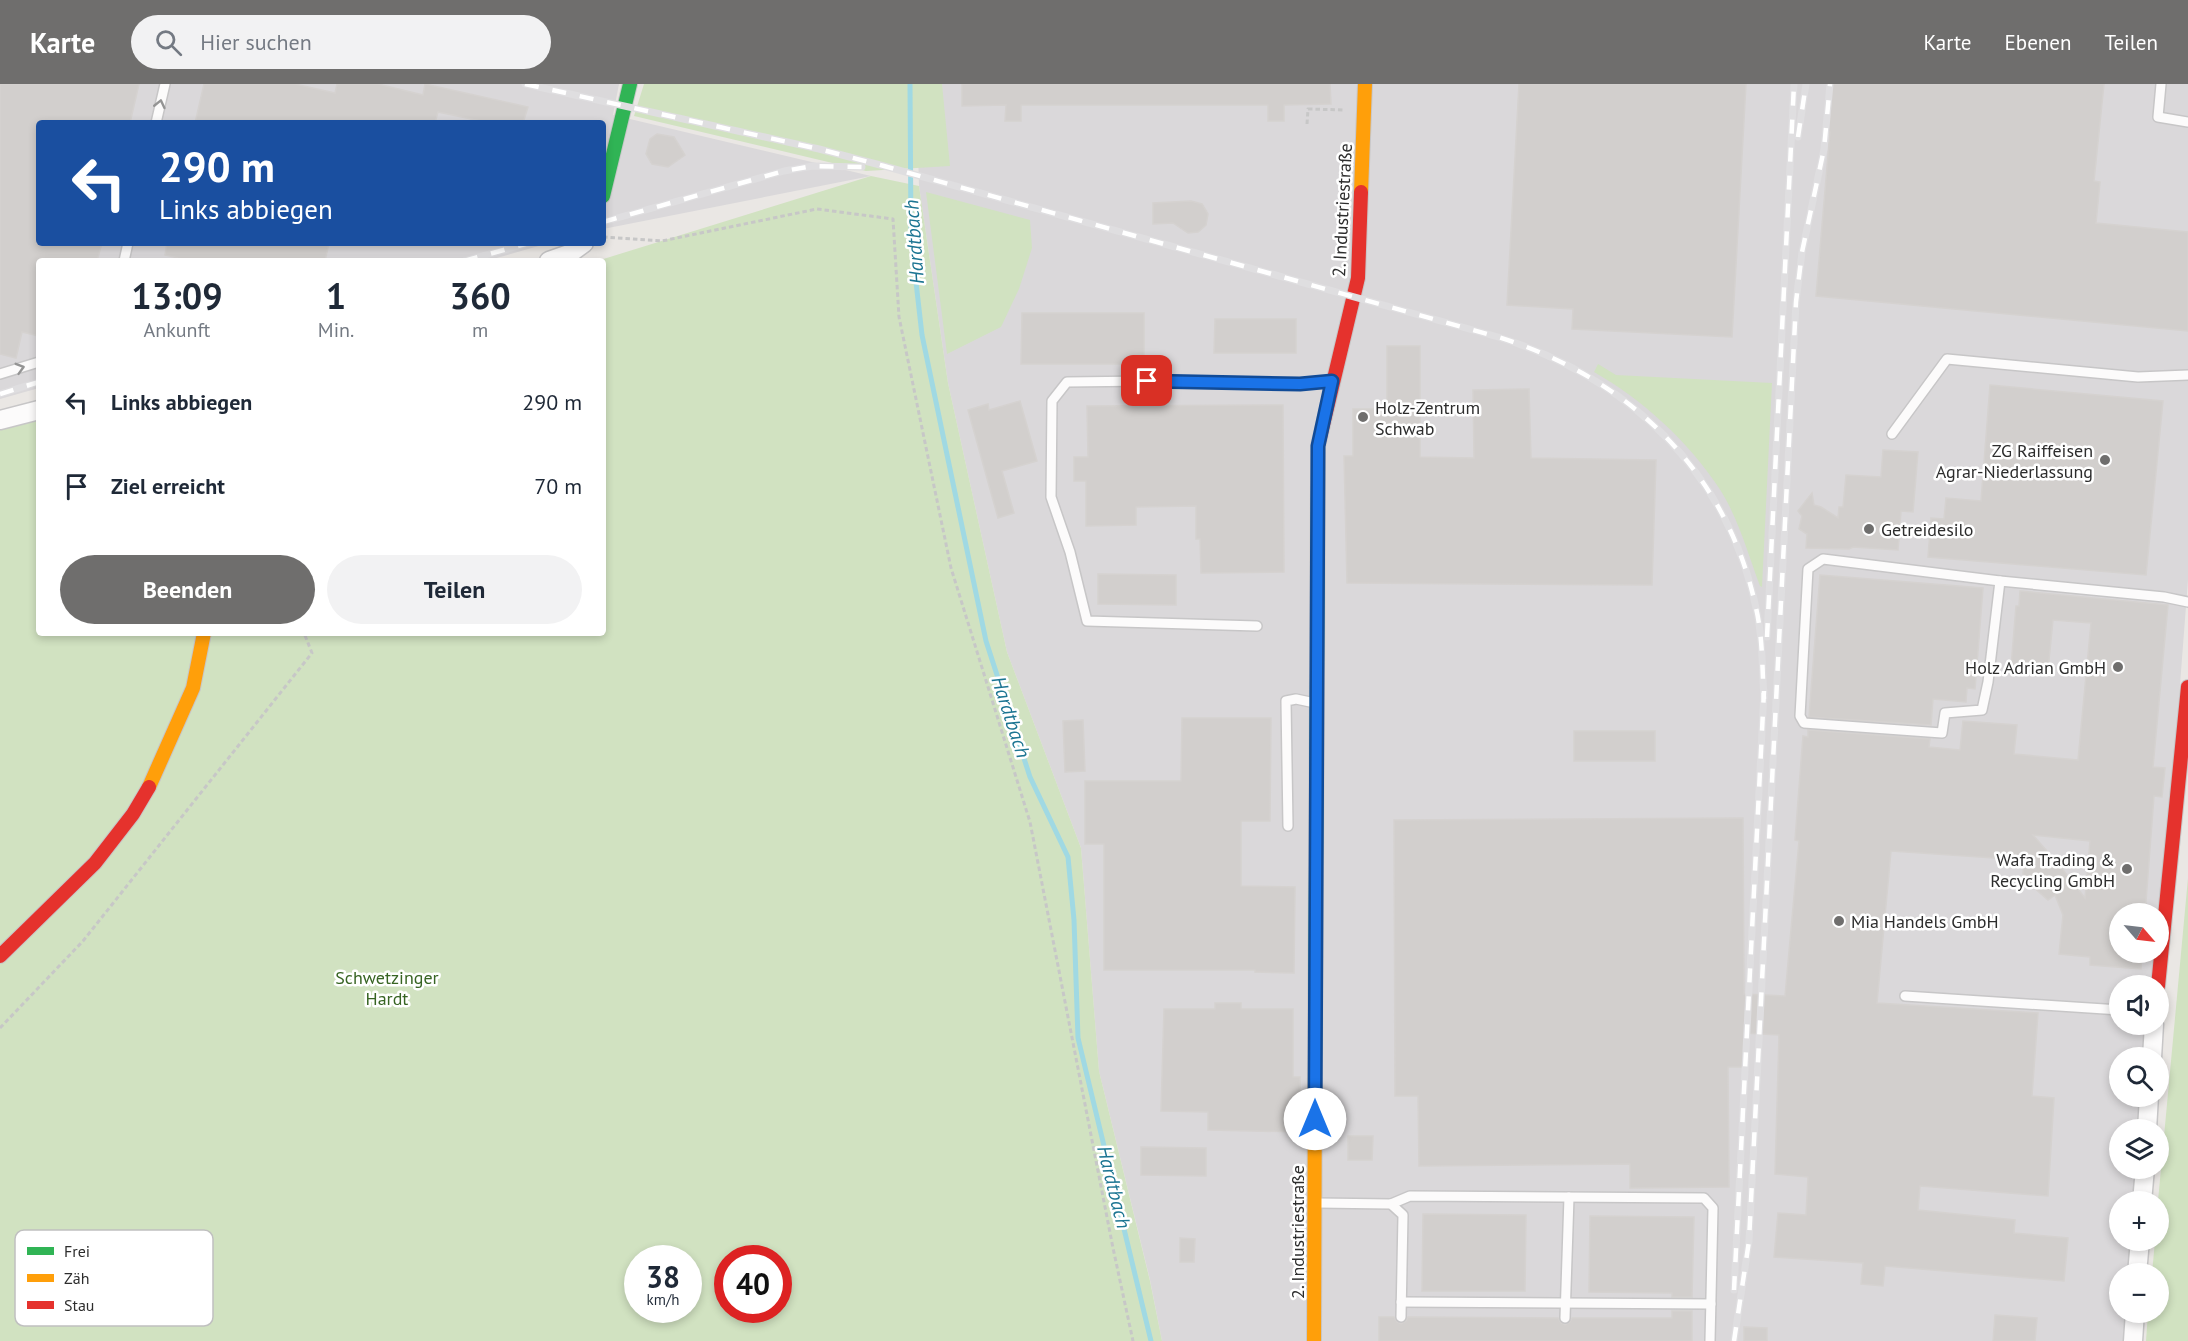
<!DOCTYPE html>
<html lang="de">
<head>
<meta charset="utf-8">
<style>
	:root { --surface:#fff; --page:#f2f2f3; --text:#1f2937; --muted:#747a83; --accent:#6f6e6d }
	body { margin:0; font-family:"PT Sans",sans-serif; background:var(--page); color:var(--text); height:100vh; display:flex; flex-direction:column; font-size:22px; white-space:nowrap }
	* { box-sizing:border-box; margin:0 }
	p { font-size:20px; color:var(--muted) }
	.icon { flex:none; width:33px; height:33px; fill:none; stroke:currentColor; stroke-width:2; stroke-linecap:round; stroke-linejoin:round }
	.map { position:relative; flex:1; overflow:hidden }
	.panel { position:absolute; left:36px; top:174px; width:570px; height:378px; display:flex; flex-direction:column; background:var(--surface); border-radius:6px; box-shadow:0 3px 9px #0003 }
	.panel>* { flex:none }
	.hud { position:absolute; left:36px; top:36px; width:570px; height:126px; border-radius:6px; box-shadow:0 3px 9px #0003; background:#1a4fa0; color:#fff; overflow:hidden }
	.needle { width:39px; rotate:118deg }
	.fabs { position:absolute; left:2109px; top:819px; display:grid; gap:12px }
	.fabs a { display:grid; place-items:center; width:60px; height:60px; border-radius:50%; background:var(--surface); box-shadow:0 3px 9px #0003; font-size:30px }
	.speed { position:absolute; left:624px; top:1161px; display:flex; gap:12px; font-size:30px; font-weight:700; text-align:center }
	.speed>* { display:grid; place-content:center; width:78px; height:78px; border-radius:50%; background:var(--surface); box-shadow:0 3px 9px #0003; line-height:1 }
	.speed small { font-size:15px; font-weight:400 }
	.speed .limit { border:9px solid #d22; background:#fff; color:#111 }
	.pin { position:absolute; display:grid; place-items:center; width:51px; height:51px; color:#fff; margin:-26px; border-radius:12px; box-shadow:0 3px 9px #0006 }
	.me { position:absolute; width:66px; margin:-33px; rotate:0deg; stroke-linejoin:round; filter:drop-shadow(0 0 4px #0008) }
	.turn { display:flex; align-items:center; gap:21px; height:126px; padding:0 24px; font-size:27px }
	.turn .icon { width:78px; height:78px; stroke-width:2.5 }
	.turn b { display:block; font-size:42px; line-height:51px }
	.eta { display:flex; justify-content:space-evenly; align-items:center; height:102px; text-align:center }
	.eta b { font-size:36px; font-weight:700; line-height:42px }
	.cta { display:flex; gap:12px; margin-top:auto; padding:12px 24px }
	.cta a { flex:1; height:69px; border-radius:36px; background:var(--accent); color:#fff; font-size:24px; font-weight:700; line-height:69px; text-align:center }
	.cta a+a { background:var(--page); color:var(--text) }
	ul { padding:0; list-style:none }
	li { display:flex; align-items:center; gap:18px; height:84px; padding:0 24px }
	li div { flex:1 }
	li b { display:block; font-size:22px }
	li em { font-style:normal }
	header { display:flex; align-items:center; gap:36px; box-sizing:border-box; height:84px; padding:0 30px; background:var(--accent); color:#fff }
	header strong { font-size:28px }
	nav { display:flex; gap:33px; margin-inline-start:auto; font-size:21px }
	.search { width:420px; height:54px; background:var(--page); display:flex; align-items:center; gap:15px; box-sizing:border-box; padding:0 21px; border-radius:33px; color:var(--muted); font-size:22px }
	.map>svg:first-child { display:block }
	.industrial { fill:#dad8da; fill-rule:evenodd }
	.green { fill:#d1e2c1; fill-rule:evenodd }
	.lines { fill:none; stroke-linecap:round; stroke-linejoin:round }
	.stream { stroke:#a0d9e3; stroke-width:5 }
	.building { fill:#d2cfcd; stroke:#d5d2d0; stroke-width:1.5; fill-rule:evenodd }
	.lane-casing { stroke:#c7c6c7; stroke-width:12 }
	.street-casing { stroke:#c7c6c7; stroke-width:21 }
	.fast-casing { stroke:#c7c6c7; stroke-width:16 }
	.slow-casing { stroke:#c7c6c7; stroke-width:16 }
	.jam-casing { stroke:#c7c6c7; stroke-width:16 }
	.path { stroke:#c7c7c7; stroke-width:3; stroke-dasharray:4.5 3; stroke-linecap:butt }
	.lane { stroke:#fcfbfb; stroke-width:9 }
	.street { stroke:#fcfbfb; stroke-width:18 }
	.fast { stroke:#30b455; stroke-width:14 }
	.slow { stroke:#ff9f0a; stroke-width:14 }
	.jam { stroke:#e5322d; stroke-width:14 }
	.rail-casing { stroke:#dfdee0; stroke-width:7 }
	.rail { stroke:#fff; stroke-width:4.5; stroke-dasharray:14; stroke-linecap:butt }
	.oneway { stroke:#949494 }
	.route-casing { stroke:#114b97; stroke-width:15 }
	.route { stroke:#1a73e8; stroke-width:10 }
	.poi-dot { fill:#6f6e6d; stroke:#fff; stroke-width:2 }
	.labels { text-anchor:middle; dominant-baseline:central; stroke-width:5; stroke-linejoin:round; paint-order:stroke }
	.street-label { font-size:18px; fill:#2d2d2d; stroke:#fff }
	.poi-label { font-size:18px; fill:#2d2d2d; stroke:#fff; text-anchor:start }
	.park-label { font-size:18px; fill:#376423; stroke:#fff }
	.water-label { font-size:20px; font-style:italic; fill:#1c7592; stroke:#fff }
	.key { fill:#fff; stroke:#c0c0c0; stroke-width:1.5 }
	.key-label { font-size:16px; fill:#2d2d2d }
</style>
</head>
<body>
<header>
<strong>Karte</strong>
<div class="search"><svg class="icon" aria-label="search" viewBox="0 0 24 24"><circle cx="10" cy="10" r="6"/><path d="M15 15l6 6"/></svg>Hier suchen</div>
<nav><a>Karte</a><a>Ebenen</a><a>Teilen</a></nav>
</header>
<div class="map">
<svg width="2188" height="1257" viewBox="0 0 2188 1257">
	<rect width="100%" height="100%" fill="#eae7e4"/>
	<g class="industrial">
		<path d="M0,0H619L613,31L871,92L603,145V39H39V159H549L486,177H39V304L0,315Z"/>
		<path d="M916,0H2188V496L2157,901L2120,902V940L2155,941L2152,973L2120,974V1012L2149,1013L2147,1045L2120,1046V1084L2144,1085L2141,1117L2120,1118V1156L2138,1157L2136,1189L2120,1190V1228L2133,1229L2131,1257H1162L1150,1196L1099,987L1081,764L1007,568L948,299L919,102ZM2120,830H2158V868H2120Z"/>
	</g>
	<g class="green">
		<path d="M644,0H942L950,82L866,87L634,32Z"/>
		<path d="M871,92L919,102L948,299L1007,568L1081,764L1099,987L1150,1197L1162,1257H0V346L39,336V549H603V177H597ZM638,1174H688V1226H638ZM728,1174H778V1226H728Z"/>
		<path d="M926,108L1030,136L1032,164L1019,205L1001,243L947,270Z"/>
		<path d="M1598,280L1616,291L1772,299L1762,503L1760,502C1748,470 1738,433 1719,404C1688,357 1643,316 1594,288Z"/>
		<path d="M2188,794V1257H2146L2148,1229L2158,1228V1190L2152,1189L2155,1157L2158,1156V1117Z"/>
	</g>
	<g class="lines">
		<path class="stream" d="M910,0L911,154L922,251L986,557L1030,693L1068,773L1074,836L1078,954L1151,1257"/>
	</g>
	<g class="building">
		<path d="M0,0H139L130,39H39V159H102L97,177H39V252L22,248L16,274L0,270Z"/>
		<path d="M204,0H295L335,9L337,0H378L423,11L425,0L528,23L523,39H490L438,28L435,39H195Z"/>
		<path d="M962,0H1330L1331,20L1284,21V37H1268V21H1021V37H1005L1006,21L962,22Z"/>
		<path d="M1519,0H1746L1732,253L1572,245L1573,225L1507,221Z"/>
		<path d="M1831,0H2104L2094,97L2100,98L2096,139L2188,148V247L1816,212L1830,48L1827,47Z"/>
		<path d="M657,50L674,53L685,71L668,83L652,80L646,70L650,55Z"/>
		<path d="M1191,117L1202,120L1208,130L1206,141L1198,148L1188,149L1173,139L1153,140V119Z"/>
		<path d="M167,159H329L325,177H191L165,171Z"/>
		<path d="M1022,229H1144V280H1021Z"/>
		<path d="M1215,235H1296V269H1214Z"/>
		<path d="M1387,262H1420V373L1474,374L1473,306L1529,305L1531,374L1656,376L1652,501L1347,499L1344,372H1353V325H1387Z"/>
		<path d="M1990,301L2163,317L2146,491L1928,473L1931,434L1944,435L1946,414L1981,417Z"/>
		<path d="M1020,317L1037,377L1002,387L1014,429L998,434L968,326L988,320L989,326Z"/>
		<path d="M1283,321L1284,488L1201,489L1200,455H1196V422L1136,423V441L1086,442V397H1074V373H1088L1087,322Z"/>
		<path d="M1883,366L1918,368L1913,428L1901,427L1898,466L1853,463L1849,465L1806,464L1807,450L1799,445L1802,432L1798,427L1812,409L1814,421L1821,423L1838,434L1839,423H1843L1846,391L1881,393Z"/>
		<path d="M1098,490L1176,491V521L1098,520Z"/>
		<path d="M1820,491L1983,504L1975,605L1967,604L1966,618L1933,615L1931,641L1809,633Z"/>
		<path d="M2020,507L2168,521L2153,683L2165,684L2162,713L2154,712L2145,830H2120V868H2142L2141,885L2090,881V873L2059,870L2063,831L2055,811L2048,816L2031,801L2023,790L2024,776L1891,767L1877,919L2038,929L2032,1012L2054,1014L2048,1112L1920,1102L1918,1126L2015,1136L2014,1149L2068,1154L2064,1197L1885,1182L1883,1202L1861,1200L1863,1179L1774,1173L1778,1129L1806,1131L1808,1093L1775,1090L1779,951L1744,949V983H1728L1729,1103L1630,1104V1080L1419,1082L1418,1012H1395L1394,736L1743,734L1744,910L1785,912L1799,757L1795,756L1803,652L1808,653V646L1930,655L1929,663L1960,666L1963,637L2017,641L2014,670L2078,676L2091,539L2053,536L2048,586L2011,583L2016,522H2019ZM2033,751L2090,757L2085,814L2060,782Z"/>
		<path d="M1182,634H1271L1270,737H1241V802L1295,803L1294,889L1255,888V886H1104V760H1085V697H1181Z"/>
		<path d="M1083,636L1085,687L1065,688L1063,637Z"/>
		<rect x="1574" y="647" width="81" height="30"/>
		<path d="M1215,919H1241V925H1293V993H1300V1048L1208,1046V1028L1161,1027L1164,925H1215Z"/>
		<path d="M1348,1052H1373L1372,1076H1348Z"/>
		<path d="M1141,1063L1206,1064V1092L1141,1091Z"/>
		<path d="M1423,1130L1526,1131L1525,1207H1422Z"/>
		<path d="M1590,1132L1694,1133L1692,1213H1672V1209L1589,1208Z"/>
		<path d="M1180,1154L1195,1155L1194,1178H1180Z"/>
		<path d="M1672,1227H1692V1257H1379V1233H1394L1397,1238L1401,1240L1406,1237L1408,1233L1558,1234L1561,1239L1565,1241L1570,1238L1572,1234H1672Z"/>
		<path d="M1995,1231L2037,1234L2035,1257H1993Z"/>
		<path d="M1744,1243L1767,1244V1257H1744Z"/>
	</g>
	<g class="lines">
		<defs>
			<g id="lane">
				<path d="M2161,0L2158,33L2188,38"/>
				<path d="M156,39L165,0"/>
				<path d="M124,177L128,159"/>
				<path d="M0,290L39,278"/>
				<path d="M1892,350L1947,275L2138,293L2188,291"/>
				<path d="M1823,475L2000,497L1988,598L1982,626L1945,629L1942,649L1804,639L1800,632L1808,485Z"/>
				<path d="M2000,497L2164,513L2188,518"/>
				<path d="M1257,542L1087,537L1070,468L1051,413L1052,317L1067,298L1147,297L1300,300L1330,298"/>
				<path d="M1288,742L1286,617L1296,615L1315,619"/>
				<path d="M1905,912L2120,926"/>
				<path d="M1317,1119L1391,1120L1403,1131L1401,1233"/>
				<path d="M1391,1120L1410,1112L1704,1114L1713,1124L1710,1257"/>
				<path d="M1401,1218L1711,1220"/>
				<path d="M1565,1234L1569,1113"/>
			</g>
			<g id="street">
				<path d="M549,177L569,170L584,159"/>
				<path d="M0,336L39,326"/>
				<path d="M2152,974L2154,940"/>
				<path d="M2147,1046L2149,1012"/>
				<path d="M2142,1118L2145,1084"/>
				<path d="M2137,1190L2140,1156"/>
				<path d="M2133,1257L2135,1228"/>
			</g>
			<g id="fast">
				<path d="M603,112L630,0"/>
				<path d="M1315,975L1318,399"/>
			</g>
			<g id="slow">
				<path d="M1361,108L1365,0"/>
				<path d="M149,703L193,604L204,549"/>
				<path d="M1314,1257L1315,975"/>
			</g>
			<g id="jam">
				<path d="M1318,399V362L1358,194L1361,108"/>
				<path d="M0,872L95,779L133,730L149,703"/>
				<path d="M2158,902L2188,603"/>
			</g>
		</defs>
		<use href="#lane" class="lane-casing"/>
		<use href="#street" class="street-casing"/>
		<use href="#fast" class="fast-casing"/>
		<use href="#slow" class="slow-casing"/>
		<use href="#jam" class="jam-casing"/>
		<g class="path">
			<path d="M1307,40L1308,25L1344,26"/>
			<path d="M603,153L662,157L817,125L893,135L899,233L951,484L1030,738L1113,1164L1133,1257"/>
			<path d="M0,944L83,857L312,569L304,549"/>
		</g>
		<use href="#lane" class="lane"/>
		<use href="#street" class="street"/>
		<use href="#fast" class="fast"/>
		<use href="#slow" class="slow"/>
		<use href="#jam" class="jam"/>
		<defs>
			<g id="rail">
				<path d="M525,0L819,65L884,82L1498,253C1629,294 1727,387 1756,524C1763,554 1762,585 1764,615"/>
				<path d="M1798,53L1806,0"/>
				<path d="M603,138L784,87L813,82L862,83"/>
				<path d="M464,177L529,159"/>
				<path d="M0,310L39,298"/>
				<path d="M1767,553L1794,0"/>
				<path d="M1734,1206L1764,607"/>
				<path d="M1734,1257L1749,1157L1796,218L1802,168L1824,65L1830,0"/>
			</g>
		</defs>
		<use href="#rail" class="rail-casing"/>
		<use href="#rail" class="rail"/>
	</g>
	<defs><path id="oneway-chevron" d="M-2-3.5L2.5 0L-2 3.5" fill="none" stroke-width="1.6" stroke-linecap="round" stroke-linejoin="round" transform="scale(1.5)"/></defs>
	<g class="oneway">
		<use href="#oneway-chevron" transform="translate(160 20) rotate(-77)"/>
		<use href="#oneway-chevron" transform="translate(20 284) rotate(-16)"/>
	</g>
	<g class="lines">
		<defs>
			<path id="route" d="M1147,297L1300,300L1332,297L1318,362L1315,1035"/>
		</defs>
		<use href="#route" class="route-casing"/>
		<use href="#route" class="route"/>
	</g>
	<g class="poi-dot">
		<circle cx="1363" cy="333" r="6"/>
		<circle cx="2105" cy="376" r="6"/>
		<circle cx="1869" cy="445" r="6"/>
		<circle cx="2118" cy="583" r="6"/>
		<circle cx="2127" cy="785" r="6"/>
		<circle cx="1839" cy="837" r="6"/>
	</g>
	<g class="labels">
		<g class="street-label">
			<text transform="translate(1342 126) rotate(-87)">2. Industriestraße</text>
			<text transform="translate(1297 1148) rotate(-90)">2. Industriestraße</text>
		</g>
		<g class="poi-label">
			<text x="1375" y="323">Holz-Zentrum<tspan x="1375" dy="21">Schwab</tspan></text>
			<text x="2093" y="366" text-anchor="end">ZG Raiffeisen<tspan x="2093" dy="21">Agrar-Niederlassung</tspan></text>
			<text x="1881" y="445">Getreidesilo</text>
			<text x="2106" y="583" text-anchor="end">Holz Adrian GmbH</text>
			<text x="2115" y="775" text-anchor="end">Wafa Trading &amp;<tspan x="2115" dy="21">Recycling GmbH</tspan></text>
			<text x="1851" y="837">Mia Handels GmbH</text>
		</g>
		<g class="park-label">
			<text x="387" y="893">Schwetzinger<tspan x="387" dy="21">Hardt</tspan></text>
		</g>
		<g class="water-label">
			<text transform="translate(914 158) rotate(-94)">Hardtbach</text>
			<text transform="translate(1011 633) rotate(72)">Hardtbach</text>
			<text transform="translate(1114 1103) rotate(76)">Hardtbach</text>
		</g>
	</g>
	<rect x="15" y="1146" width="198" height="96" rx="9" class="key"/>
	<rect x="27" y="1163" width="27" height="8" fill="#30b455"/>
	<rect x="27" y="1190" width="27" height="8" fill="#ff9f0a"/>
	<rect x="27" y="1217" width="27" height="8" fill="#e5322d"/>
	<g class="key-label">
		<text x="64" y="1173">Frei</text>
		<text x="64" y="1200">Zäh</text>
		<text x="64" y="1227">Stau</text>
	</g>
</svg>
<div class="fabs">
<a><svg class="needle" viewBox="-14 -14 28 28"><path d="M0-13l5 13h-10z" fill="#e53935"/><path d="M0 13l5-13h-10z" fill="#747a83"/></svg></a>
<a><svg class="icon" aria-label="sound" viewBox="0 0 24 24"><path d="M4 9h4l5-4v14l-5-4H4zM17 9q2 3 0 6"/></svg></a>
<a><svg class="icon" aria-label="search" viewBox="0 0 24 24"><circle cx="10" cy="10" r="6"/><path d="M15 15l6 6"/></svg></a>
<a><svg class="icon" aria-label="layers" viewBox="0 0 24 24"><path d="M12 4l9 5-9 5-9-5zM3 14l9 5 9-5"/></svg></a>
<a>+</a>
<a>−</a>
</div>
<div class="speed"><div>38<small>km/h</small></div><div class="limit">40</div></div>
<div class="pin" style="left:1147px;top:297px;background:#d93025"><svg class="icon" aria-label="arrive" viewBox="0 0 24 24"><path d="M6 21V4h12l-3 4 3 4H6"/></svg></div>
<svg class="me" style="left:1315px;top:1035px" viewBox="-20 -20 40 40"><circle r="19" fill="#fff"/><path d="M0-13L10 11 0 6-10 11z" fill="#1a73e8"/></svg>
<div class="hud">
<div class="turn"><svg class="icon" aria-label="left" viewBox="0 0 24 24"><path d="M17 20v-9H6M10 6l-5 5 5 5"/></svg><div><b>290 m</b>Links abbiegen</div></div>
</div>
<section class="panel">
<div class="eta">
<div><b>13:09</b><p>Ankunft</p></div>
<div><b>1</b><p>Min.</p></div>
<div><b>360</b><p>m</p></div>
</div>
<ul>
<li><svg class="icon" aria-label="left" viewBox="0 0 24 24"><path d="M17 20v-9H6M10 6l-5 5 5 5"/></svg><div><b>Links abbiegen</b></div><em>290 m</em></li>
<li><svg class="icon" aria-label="arrive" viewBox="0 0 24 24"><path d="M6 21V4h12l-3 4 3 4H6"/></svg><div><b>Ziel erreicht</b></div><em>70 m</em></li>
</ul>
<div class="cta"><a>Beenden</a><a>Teilen</a></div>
</section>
</div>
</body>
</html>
